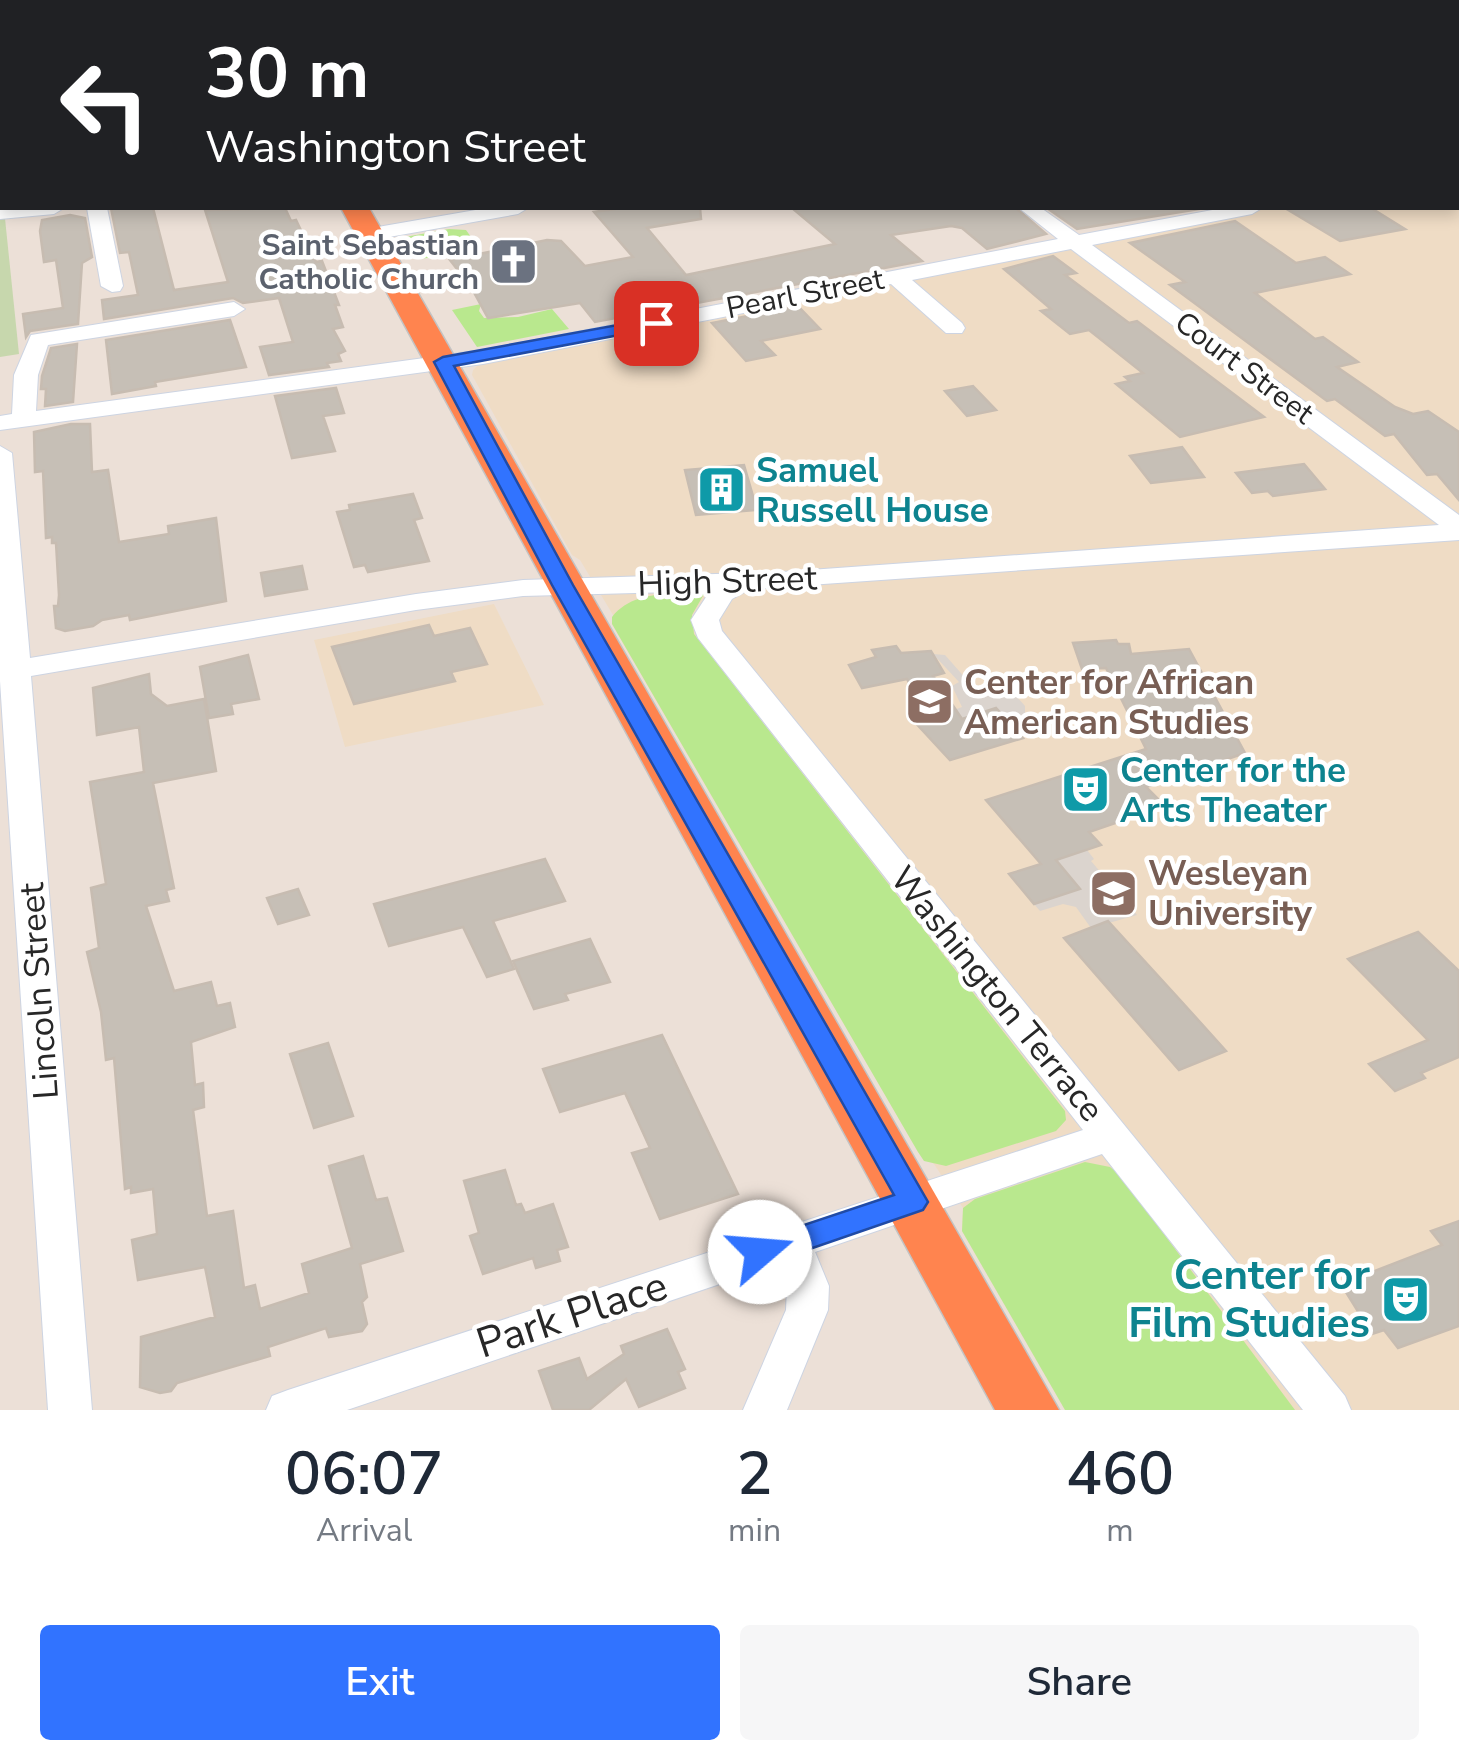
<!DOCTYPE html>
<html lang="en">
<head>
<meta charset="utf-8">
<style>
	:root { --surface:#fff; --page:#f6f6f7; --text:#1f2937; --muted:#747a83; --accent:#3173ff }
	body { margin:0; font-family:"Nunito Sans",sans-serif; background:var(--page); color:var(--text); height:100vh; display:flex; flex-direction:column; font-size:38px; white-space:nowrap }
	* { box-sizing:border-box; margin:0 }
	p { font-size:32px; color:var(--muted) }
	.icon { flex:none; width:55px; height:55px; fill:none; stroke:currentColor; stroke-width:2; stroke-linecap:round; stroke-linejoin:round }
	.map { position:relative; height:1410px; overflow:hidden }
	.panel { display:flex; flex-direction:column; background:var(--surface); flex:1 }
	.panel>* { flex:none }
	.guide { position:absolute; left:0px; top:0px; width:1460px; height:210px; box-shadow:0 5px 15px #0003; background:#202124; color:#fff; overflow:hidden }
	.pin { position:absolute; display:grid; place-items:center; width:85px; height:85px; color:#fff; margin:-42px; border-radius:20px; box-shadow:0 5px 15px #0006 }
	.me { position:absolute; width:110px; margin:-55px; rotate:72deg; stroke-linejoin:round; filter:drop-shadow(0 0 8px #0008) }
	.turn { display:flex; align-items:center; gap:35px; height:210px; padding:0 40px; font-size:45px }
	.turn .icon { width:130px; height:130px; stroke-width:2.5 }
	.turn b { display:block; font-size:70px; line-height:85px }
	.eta { display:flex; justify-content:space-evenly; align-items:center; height:170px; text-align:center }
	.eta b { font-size:60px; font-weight:600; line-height:70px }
	.cta { display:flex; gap:20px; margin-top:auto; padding:20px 40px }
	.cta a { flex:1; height:115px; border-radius:10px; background:var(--accent); color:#fff; font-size:40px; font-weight:600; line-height:115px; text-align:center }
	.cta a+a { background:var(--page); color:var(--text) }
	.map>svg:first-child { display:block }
	.education { fill:#efdcc5 }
	.green { fill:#b9e88e }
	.cemetery { fill:#c7d7ad }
	.plaza { fill:#dbd4ce }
	.building { fill:#c6bfb6; stroke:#c7bcb1; stroke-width:2.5 }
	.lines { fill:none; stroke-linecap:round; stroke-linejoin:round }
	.minor-casing { stroke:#cdd4e2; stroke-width:2 }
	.major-casing { stroke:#c3c3c3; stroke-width:2 }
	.highway-casing { stroke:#c3c3c3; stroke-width:3 }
	.minor { fill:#fff; fill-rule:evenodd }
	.major { fill:#fbbb4d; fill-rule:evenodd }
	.highway { fill:#ff844f; fill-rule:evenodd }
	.route { fill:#3173ff; stroke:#204ba6; stroke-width:2.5 }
	.labels { text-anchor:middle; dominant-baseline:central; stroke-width:9; stroke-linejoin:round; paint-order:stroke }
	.far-worship-label { font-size:30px; font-weight:bold; fill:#5b616d; stroke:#fff; text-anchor:end }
	.far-street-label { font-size:30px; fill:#272727; stroke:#fff }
	.culture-label { font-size:35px; font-weight:bold; fill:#0d838f; stroke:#fff; text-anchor:start }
	.street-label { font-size:35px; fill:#272727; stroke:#fff }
	.education-label { font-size:35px; font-weight:bold; fill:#785e54; stroke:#fff; text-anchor:start }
	.near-culture-label { font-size:42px; font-weight:bold; fill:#0d838f; stroke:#fff; text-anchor:end }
	.near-street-label { font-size:42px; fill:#272727; stroke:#fff }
</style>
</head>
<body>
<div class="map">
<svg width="1459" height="1410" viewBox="0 0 1459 1410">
	<rect width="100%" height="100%" fill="#ece0d7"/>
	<g class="education">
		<path d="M1459,41V1410H1065L962,1231L963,1208L934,1164L918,1152L617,633L613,615L580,560L572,555L472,375L473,370L478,365L1252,208H1458Z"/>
		<path d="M494,604L544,705L345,747L314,640Z"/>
	</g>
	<g class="green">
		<path d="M449,229L466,230L481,251L419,259L405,237Z"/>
		<path d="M481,304L479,311L484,318L518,317L552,309L569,329L477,347L452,310Z"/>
		<path d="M673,593L704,594L692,615L694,634L1065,1111L1066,1120L1056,1131L946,1166L924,1161L918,1152L612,624V617C627,598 649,595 673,593Z"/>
		<path d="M1085,1162L1110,1167L1120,1175L1295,1410H1065L962,1231L963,1208L975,1199Z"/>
	</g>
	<path class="cemetery" d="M0,170L19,354L0,357Z"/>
	<g class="plaza">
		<path d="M933,654L945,655L968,681L983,689L1017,697L1025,706V713L1015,720L1011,715L1004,717L995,708L962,719L954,710L962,707L952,686L959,682Z"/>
		<path d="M1087,850L1094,859L1091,861L1137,915L1091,928L1076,907L1063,904L1040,911L1034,904L1079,889L1055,860Z"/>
	</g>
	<g class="building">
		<path d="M111,208H153L174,290L228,282L205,210L285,208L291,221L296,220L316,262L322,261L339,305H335L343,327L333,329L345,351L338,354L341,361L327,363L329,367L269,375L260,347L293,342L279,298L243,303L233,298L104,319L102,300L138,295L129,252L120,253Z"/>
		<path d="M621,208H700L701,219L647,228L686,275L835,244L792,208H1016L1046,234L987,249L962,228L951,226L891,235L922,261L595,322L580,303L488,318L471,287L450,260L547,240L561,241L585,266L633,257L594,212Z"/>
		<path d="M1047,208H1205L1077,229Z"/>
		<path d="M1285,208H1371L1405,229L1340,241Z"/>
		<path d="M70,215L85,218L92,257L82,263L78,324L30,331L26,337L23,314L63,308L56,260L44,262L40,231L42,220Z"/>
		<path d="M1235,221L1296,263L1325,257L1350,274L1255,293L1315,339L1323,337L1358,362L1337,367L1395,407L1413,414L1428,411L1459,432V500L1437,474L1427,475L1394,434L1385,436L1335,399L1327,401L1170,285L1185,282L1130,243Z"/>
		<path d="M1053,256L1076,273L1065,275L1129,323L1137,321L1264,417L1180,437L1116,384L1130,381L1125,377L1143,373L1089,330L1070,334L1041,311L1051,309L1004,269Z"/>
		<path d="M798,306L820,329L761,341L775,355L746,361L712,323Z"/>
		<path d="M230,320L246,367L155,382L156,386L112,394L106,340Z"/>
		<path d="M77,344L73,402L45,406L46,389H41L42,376L51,348Z"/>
		<path d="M973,386L996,410L967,416L945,391Z"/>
		<path d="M336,388L344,413L323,416L335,451L292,458L275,396Z"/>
		<path d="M71,424H90L92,472L108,470L119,542L169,534L168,526L216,518L226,601L130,620L129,615L102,620L93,626L65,631L56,628L54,606H58L59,595L56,543H52V537L46,538L43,471L35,472L34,432Z"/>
		<path d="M1182,447L1204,477L1151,483L1130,456Z"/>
		<path d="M1304,464L1325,489L1273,496L1268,491L1252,493L1236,473Z"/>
		<path d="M744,465L757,510L696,515L685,470Z"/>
		<path d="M413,494L422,518L414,520L429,561L368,572L365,565L354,567L337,512L350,510L349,505Z"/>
		<path d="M302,566L307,589L265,596L261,573Z"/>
		<path d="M429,625L434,636L470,628L487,664L451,672L455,681L354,704L332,647Z"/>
		<path d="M1116,640L1118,644H1129L1131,654L1189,649L1245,753L1146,787L1165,806L1089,832L1101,845L1056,860L1080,889L1034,904L1009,874L1041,864L986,800L1146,749L1106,668L1082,669L1073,643Z"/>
		<path d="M896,646L901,653L931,651L944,673L933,676L962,719L996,708L1023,738L950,760L911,718L926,714L907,679L862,688L849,665L876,657L872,650Z"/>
		<path d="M248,655L259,699L231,704L233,714L209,718L200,667Z"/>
		<path d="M149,674L151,694L167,706L204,699L216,771L153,783L174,888L166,890L169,901L146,906L174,991L211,982L217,1006L230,1003L235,1027L191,1042L195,1085L203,1083L204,1107L193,1110L207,1216L233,1211L244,1288L255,1285L260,1309L309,1293L302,1264L352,1248L329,1166L363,1156L376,1200L387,1198L403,1251L360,1264L367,1297L362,1302L367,1324L362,1331L329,1337L326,1328L268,1347L270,1356L177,1383L171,1391L160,1393L140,1387L141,1337L215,1317L205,1267L138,1280L132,1240L157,1234L153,1189L131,1193V1187L125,1189L114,1058L106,1060L101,1012L87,952L99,948L91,888L106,884L90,782L144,772L139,727L97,735L93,688Z"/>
		<path d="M545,859L565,901L493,921L514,969L487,977L463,927L389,946L374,904Z"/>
		<path d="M298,889L309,915L278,924L267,898Z"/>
		<path d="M1108,921L1181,1001L1226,1051L1179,1070L1064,938Z"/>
		<path d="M1418,932L1459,971V1057L1421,1073L1425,1078L1395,1091L1369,1064L1428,1040L1348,959Z"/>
		<path d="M590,939L610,982L565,994L568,1000L534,1009L513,961Z"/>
		<path d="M662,1035L738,1194L660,1219L632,1153L650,1148L625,1093L560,1112L543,1069Z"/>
		<path d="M328,1043L353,1116L314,1128L290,1054Z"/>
		<path d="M505,1170L516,1205L521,1204L525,1213L553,1204L568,1247L557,1250L560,1261L536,1268L533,1258L483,1274L470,1236L479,1233L464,1181Z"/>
		<path d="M1459,1221V1326L1398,1348L1384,1330L1372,1334L1341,1284L1442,1245L1431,1231Z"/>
		<path d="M667,1329L685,1369L678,1372L685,1388L639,1407L626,1379L589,1410H553L539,1371L579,1358L587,1379L624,1354L621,1346Z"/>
	</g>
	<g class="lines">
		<defs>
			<g id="minor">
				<path d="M740,0H758L759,2H742Z"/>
				<path d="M1051,0H1071L1072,2H1053Z"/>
				<path d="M1430,0H1450L1451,2H1432Z"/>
				<rect x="1458" y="34" width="1" height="10"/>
				<rect x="1458" y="183" width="1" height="13"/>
				<path d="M9,208H64L54,214L0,219V209Z"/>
				<path d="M87,208H107L123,286L120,291L112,292L101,286Z"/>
				<path d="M487,208H528L518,214L372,240L362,234L372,228Z"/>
				<path d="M1019,208H1041L1079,235L1223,208H1262L1252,214L1092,245L1459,515V540L750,589L732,599L719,620L722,631L1345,1396L1351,1410H1303L1102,1154L815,1252L829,1286L828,1310L787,1410H743L786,1310L787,1286L779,1264L347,1410H266L272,1396L288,1390L1083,1130L698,638L691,620L710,591L523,596L416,610L31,676L92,1410H48L0,681V446L12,453L30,658L416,594L523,580L782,572L1439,525L1071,249L912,280L962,323L965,328L962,333H946L891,284L483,364L0,430V416L12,414L14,375L31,335L234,302L245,309L234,316L48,345L38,375L36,411L483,350L1058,239Z"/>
			</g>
			<path id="major" d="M222,0H242L243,2H223Z"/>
			<g id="highway">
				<path d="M0,80L2,81V96H0Z"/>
				<path d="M341,208H369L1059,1410H995Z"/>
			</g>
		</defs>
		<use href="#minor" class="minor-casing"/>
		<use href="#major" class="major-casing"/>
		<use href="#highway" class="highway-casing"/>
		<use href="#minor" class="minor"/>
		<use href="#major" class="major"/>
		<use href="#highway" class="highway"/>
	</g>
	<path class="route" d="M656,318L662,320V327L454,366L573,585L928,1202L923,1210L760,1266L750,1262L745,1252L750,1243L894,1195L552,585L434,362L443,357Z"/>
	<defs>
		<symbol id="church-square" viewBox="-11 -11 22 22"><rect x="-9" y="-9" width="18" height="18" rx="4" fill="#6b7280" stroke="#fff"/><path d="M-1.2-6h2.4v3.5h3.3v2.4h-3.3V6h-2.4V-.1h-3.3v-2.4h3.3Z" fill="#fff"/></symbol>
		<symbol id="building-square" viewBox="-11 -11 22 22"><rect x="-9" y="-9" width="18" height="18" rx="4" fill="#0f9aa8" stroke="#fff"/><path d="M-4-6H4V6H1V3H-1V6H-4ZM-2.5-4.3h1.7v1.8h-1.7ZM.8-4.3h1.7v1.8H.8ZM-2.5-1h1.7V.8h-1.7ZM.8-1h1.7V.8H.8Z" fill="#fff"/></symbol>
		<symbol id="university-square" viewBox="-11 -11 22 22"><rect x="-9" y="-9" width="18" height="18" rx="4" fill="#8d6e63" stroke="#fff"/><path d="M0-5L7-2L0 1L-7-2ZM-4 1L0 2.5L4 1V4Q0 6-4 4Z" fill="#fff"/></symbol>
		<symbol id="theatre-square" viewBox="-11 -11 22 22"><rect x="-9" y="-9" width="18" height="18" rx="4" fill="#0f9aa8" stroke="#fff"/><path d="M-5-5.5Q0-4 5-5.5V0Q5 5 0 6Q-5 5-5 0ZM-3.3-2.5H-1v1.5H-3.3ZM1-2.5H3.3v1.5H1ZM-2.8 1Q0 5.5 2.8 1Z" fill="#fff"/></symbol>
	</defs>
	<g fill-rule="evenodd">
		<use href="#church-square" x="486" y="234" width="55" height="55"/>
		<use href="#building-square" x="694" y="462" width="55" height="55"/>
		<use href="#university-square" x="902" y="674" width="55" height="55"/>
		<use href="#theatre-square" x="1058" y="762" width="55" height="55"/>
		<use href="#university-square" x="1086" y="866" width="55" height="55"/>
		<use href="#theatre-square" x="1378" y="1272" width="55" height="55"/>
	</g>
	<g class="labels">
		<g class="far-worship-label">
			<text x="479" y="245">Saint Sebastian<tspan x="479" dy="34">Catholic Church</tspan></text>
		</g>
		<g class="far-street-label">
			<text transform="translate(805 294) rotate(-11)">Pearl Street</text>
			<text transform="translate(1244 368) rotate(37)">Court Street</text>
		</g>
		<g class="culture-label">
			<text x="756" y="470">Samuel<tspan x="756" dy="40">Russell House</tspan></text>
			<text x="1120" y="770">Center for the<tspan x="1120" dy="40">Arts Theater</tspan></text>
		</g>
		<g class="street-label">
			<text transform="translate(727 581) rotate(-2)">High Street</text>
			<text transform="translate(39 991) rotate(-94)">Lincoln Street</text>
			<text transform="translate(997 994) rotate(51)">Washington Terrace</text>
		</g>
		<g class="education-label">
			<text x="964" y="682">Center for African<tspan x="964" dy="40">American Studies</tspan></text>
			<text x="1148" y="873">Wesleyan<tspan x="1148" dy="40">University</tspan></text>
		</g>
		<g class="near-culture-label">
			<text x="1370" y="1275">Center for<tspan x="1370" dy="48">Film Studies</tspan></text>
		</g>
		<g class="near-street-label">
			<text transform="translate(572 1315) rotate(-18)">Park Place</text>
		</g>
	</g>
</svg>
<div class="pin" style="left:656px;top:323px;background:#d93025"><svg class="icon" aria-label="arrive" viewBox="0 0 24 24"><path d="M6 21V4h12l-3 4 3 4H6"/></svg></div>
<svg class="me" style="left:760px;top:1252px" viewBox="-20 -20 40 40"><circle r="19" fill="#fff"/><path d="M0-13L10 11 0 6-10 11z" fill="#3173ff"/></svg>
<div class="guide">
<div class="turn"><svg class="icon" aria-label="left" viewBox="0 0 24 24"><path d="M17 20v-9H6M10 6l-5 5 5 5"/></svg><div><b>30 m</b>Washington Street</div></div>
</div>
</div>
<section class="panel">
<div class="eta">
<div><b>06:07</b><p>Arrival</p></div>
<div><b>2</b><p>min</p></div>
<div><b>460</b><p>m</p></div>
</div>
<div class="cta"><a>Exit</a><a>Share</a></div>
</section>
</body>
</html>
